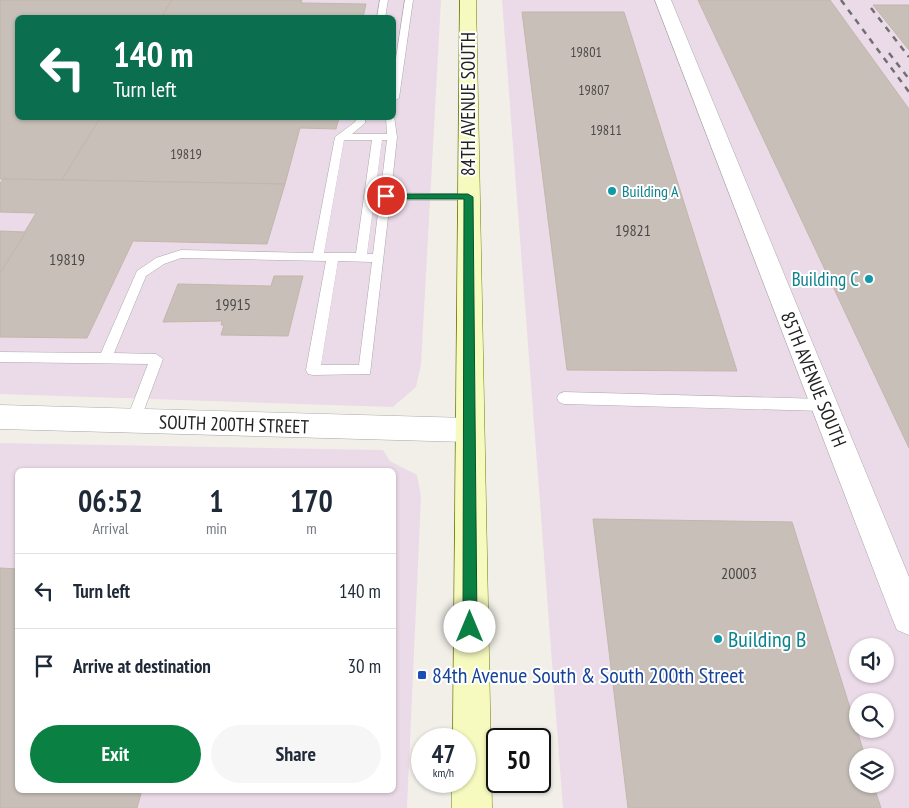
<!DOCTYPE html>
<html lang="en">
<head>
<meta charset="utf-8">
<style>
	:root { --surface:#fff; --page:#f6f6f7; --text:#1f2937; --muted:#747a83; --line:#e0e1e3; --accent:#0b8043 }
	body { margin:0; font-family:"PT Sans Narrow",sans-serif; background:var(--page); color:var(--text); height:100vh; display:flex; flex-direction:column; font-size:19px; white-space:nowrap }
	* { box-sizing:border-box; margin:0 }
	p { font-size:16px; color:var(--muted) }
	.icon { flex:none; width:28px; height:28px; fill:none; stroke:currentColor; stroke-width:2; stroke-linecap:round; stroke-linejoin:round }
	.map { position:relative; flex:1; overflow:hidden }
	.panel { position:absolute; left:15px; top:468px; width:381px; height:325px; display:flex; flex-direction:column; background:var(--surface); border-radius:8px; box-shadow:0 1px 4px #0004 }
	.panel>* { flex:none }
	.banner { position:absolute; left:15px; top:15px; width:381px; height:105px; border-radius:8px; box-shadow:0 1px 4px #0004; background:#0b6e4f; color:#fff; overflow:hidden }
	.tools { position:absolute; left:849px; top:638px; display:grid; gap:10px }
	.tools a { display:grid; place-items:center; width:45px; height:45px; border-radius:50%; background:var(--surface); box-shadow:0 1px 4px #0004; font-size:25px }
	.speed { position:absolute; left:411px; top:728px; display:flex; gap:10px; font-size:25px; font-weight:700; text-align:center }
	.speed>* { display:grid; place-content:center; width:65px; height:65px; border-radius:50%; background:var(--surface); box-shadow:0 1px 4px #0004; line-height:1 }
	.speed small { font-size:12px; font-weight:400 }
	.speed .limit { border:2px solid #111; border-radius:8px; background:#fff; color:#111 }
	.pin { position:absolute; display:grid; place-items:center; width:42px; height:42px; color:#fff; margin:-21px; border:2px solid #fff; border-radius:50%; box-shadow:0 1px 5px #0007 }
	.me { position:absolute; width:55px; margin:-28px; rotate:0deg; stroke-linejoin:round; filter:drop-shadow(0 0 4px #0008) }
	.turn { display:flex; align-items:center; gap:18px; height:105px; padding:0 15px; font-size:22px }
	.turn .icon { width:65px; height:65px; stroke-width:2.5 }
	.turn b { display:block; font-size:35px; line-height:42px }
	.eta { display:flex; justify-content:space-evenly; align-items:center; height:85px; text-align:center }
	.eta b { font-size:30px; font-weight:700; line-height:35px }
	.button { display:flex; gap:10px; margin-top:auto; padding:10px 15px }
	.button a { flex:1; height:58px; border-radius:30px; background:var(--accent); color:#fff; font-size:20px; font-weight:700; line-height:58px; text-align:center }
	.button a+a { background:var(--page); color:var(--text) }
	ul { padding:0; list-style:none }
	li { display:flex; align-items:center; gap:15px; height:75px; padding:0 15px; border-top:1px solid var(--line) }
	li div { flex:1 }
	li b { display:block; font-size:19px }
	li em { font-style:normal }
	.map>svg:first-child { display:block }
	.industrial { fill:#ebdbe8; fill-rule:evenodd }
	.building { fill:#c7bfb8; stroke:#c4b6ab }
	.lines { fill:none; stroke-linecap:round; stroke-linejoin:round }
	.lane-casing { stroke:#a9a9a9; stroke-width:1 }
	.street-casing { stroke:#a9a9a9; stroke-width:1 }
	.secondary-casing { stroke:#707d05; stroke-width:1 }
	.lane { fill:#fff; fill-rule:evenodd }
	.street { fill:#fff; fill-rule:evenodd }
	.secondary { fill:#f7fabf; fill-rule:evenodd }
	.rail { stroke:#707070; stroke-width:2.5; stroke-dasharray:6 6; stroke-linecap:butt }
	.route { fill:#0b8043; stroke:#07532c }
	.culture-dot { fill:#0f9aa8; stroke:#fff; stroke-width:2 }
	.transit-dot { fill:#1a4fb4; stroke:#fff; stroke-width:2 }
	.labels { text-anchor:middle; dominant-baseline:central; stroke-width:4; stroke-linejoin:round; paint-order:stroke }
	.far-number-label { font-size:14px; fill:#4b4948 }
	.far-culture-label { font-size:16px; fill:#0d838f; stroke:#fff; text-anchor:start }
	.number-label { font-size:16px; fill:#4b4948 }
	.street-label { font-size:19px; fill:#222; stroke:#fff }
	.culture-label { font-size:19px; fill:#0d838f; stroke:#fff; text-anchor:end }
	.near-culture-label { font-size:22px; fill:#0d838f; stroke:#fff; text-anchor:start }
	.near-transit-label { font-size:22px; fill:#164399; stroke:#fff; text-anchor:start }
</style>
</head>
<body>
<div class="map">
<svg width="909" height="808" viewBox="0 0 909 808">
	<rect width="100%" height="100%" fill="#f2efe9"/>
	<g class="industrial">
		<path d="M0,0H441L421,365L416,387L393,407L0,394ZM18,18H394V118H18Z"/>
		<path d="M502,0H909V808H563ZM858,646H885V674H858ZM858,701H885V729H858ZM858,756H885V784H858Z"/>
		<path d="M0,443L383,450L390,461L417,475L421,497L407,808H0ZM18,470H394V790H18Z"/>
	</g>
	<g class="building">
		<path d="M0,0H172L161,18H18V118H100L62,180L0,179Z"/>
		<path d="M172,0H302L301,3L366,4L363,18H161Z"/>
		<path d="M698,0H830L909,109V448Z"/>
		<path d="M873,5H909V50Z"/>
		<path d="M522,12H624L737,371L567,370Z"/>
		<path d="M100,118H339L336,129L300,128L285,184L62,180Z"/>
		<path d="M3,179L62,180L285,184L267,244L133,241L87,338L0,337V273L36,213L0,212V183Z"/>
		<path d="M0,231L26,232L0,273Z"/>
		<path d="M274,276H303L288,336L221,335L224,325H221L222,321L163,322L178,284L271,286Z"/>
		<path d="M593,519L792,522L865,756H858V784H873L881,808H628Z"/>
		<path d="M0,568L18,569V790H142L137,808H0Z"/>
	</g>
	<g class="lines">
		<defs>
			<g id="lane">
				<path d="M380,0H388L385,18H377Z"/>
				<path d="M405,0H413L399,98L394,101V71Z"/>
				<path d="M394,116L397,137L391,193L468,194L473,197L468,200H390L370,374L313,375L308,374L306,370L326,261L181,258L164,264L146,276L114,353L156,354L163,359L140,421L138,425L133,427L128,425L126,421L148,364L0,362V352L101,353L137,271L156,258L181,250L313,253L335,137L355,122L357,118H365V123L352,134H387L386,118ZM344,140H372L356,253H324ZM382,140H387L373,254H367ZM338,261L372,262L359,365H321Z"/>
				<path d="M564,392L824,399L829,401L831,405L829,409L824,411L564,404L559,402L557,398L559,394Z"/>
			</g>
			<g id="street">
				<path d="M655,0H671L909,577V635L897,630L892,618Z"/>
				<path d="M0,405L468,418L478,421L482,430L478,439L468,442L0,429Z"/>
			</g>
			<path id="secondary" d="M460,0H476L492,808H452V781H465V739H453Z"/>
		</defs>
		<use href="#lane" class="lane-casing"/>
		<use href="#street" class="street-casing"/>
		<use href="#secondary" class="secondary-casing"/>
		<use href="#lane" class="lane"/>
		<use href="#street" class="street"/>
		<use href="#secondary" class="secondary"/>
		<g class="rail">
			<path d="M841,0L909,92"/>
			<path d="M871,8L909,57"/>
			<path d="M889,53L909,79"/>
		</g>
	</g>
	<path class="route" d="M382,194H468L473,197L477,627L475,632L470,634L465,632L463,627L464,199H386L381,196Z"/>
	<g class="culture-dot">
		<circle cx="612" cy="191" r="5"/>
		<circle cx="869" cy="279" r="5"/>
		<circle cx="718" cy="639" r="5"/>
	</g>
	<rect class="transit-dot" x="417" y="670" width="10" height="10" rx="2.5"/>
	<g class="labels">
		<g class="far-number-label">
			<text x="586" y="52">19801</text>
			<text x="594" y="90">19807</text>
			<text x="606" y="130">19811</text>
			<text x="186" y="154">19819</text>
		</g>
		<g class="far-culture-label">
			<text x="622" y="191">Building A</text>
		</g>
		<g class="number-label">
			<text x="633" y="230">19821</text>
			<text x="67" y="259">19819</text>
			<text x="233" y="304">19915</text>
			<text x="739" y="573">20003</text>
		</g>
		<g class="street-label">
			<text transform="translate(468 104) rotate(-90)">84TH AVENUE SOUTH</text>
			<text transform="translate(814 379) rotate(68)">85TH AVENUE SOUTH</text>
			<text transform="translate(234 424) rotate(2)">SOUTH 200TH STREET</text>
		</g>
		<g class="culture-label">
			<text x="859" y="279">Building C</text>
		</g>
		<g class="near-culture-label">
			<text x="728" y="639">Building B</text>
		</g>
		<g class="near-transit-label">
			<text x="432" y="675">84th Avenue South &amp; South 200th Street</text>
		</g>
	</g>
</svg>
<div class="tools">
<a><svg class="icon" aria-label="sound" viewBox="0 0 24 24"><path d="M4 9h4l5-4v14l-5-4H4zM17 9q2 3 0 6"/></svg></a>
<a><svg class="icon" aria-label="search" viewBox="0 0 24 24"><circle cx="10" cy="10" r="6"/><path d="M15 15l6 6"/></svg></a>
<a><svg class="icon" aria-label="layers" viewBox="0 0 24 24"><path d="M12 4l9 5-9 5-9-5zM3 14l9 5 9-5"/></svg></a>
</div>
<div class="speed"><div>47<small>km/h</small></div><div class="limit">50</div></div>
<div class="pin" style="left:386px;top:196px;background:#d93025"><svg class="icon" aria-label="arrive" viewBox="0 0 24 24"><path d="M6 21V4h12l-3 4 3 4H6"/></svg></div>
<svg class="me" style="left:470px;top:627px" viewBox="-20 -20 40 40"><circle r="19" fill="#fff"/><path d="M0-13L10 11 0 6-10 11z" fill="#0b8043"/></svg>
<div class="banner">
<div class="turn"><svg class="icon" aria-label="left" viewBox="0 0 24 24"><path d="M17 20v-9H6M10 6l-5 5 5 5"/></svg><div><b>140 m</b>Turn left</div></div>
</div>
<section class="panel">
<div class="eta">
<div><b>06:52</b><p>Arrival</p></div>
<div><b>1</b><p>min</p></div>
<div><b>170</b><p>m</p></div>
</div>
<ul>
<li><svg class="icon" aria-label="left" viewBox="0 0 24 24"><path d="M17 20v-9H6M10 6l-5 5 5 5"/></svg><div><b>Turn left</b></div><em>140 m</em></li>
<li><svg class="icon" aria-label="arrive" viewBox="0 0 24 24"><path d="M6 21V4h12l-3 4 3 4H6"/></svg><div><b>Arrive at destination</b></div><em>30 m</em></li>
</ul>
<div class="button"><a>Exit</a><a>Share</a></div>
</section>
</div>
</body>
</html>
